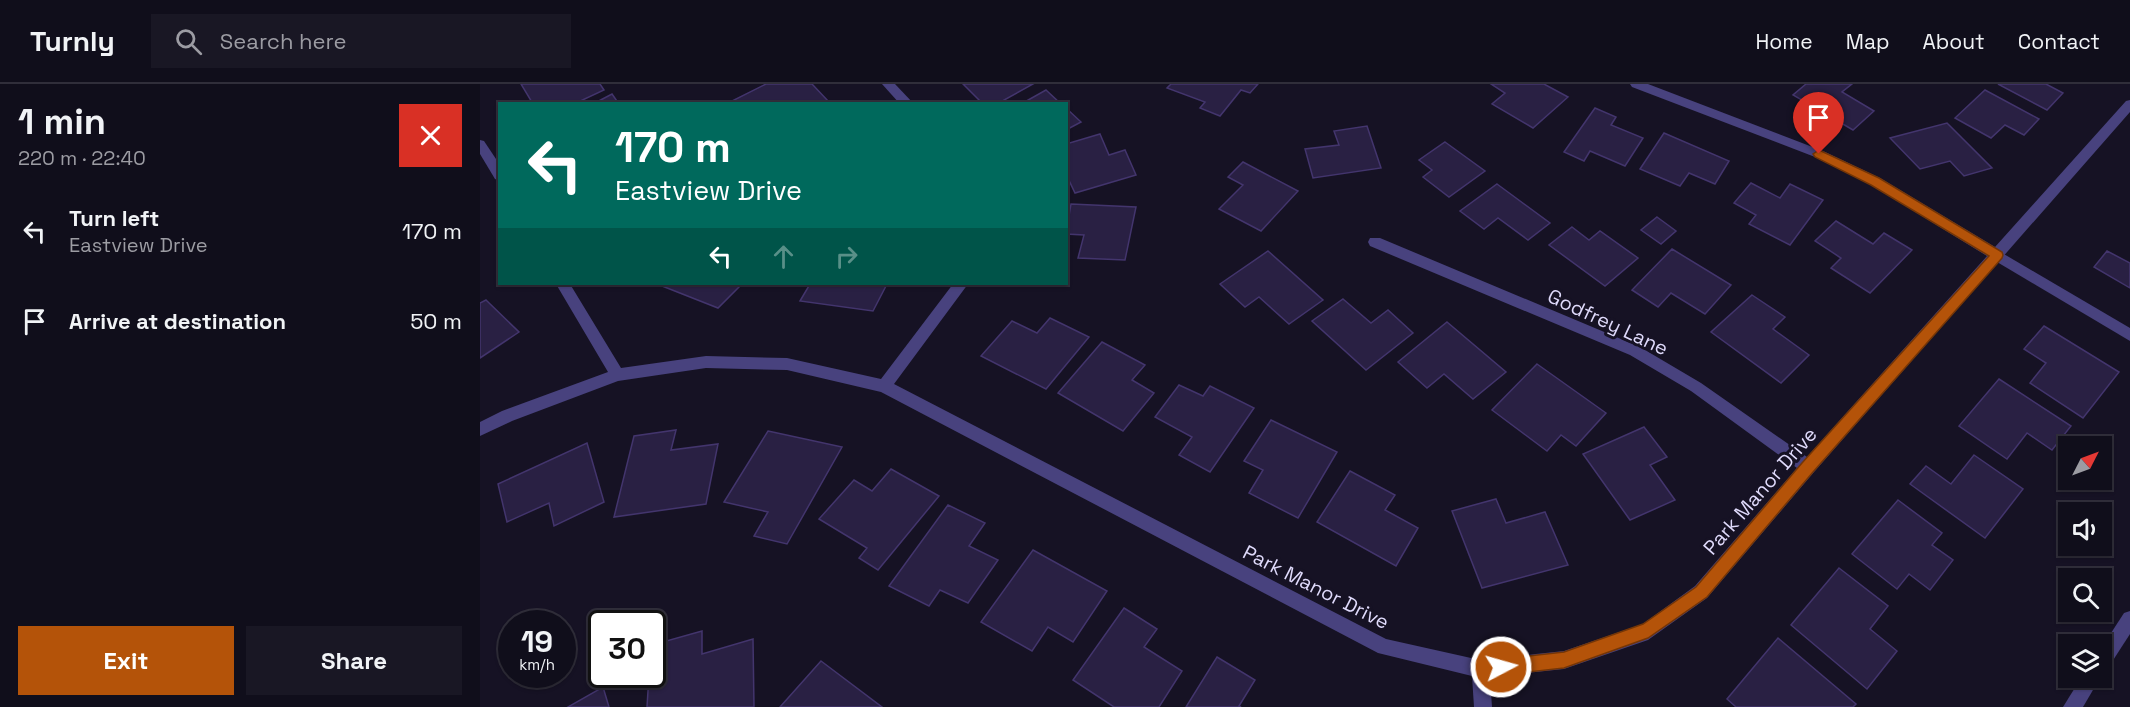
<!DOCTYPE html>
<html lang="en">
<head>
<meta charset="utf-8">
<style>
	:root { --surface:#100e1b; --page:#191724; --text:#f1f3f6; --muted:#9c9ca3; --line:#302e3a; --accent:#b45309 }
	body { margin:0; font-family:"Space Grotesk",sans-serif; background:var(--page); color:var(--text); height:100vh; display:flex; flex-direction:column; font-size:22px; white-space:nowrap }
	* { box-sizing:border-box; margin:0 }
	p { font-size:20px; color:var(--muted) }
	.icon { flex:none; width:33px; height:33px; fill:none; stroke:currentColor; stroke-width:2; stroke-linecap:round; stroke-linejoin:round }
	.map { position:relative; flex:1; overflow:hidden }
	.details { display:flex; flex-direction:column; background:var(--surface); width:480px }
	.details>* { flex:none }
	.top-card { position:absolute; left:18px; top:18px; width:570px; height:183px; border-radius:0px; box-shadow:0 2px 4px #0004,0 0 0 2px var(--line); background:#00695c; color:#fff; overflow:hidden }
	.needle { width:39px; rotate:48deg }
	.fabs { position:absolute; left:1578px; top:352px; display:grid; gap:12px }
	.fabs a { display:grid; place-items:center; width:54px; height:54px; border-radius:0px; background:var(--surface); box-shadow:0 2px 4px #0004,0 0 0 2px var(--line); font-size:30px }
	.speed { position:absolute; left:18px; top:526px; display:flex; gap:12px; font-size:30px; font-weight:700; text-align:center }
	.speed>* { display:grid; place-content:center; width:78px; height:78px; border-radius:50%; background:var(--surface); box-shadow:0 2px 4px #0004,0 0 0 2px var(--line); line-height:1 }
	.speed small { font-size:15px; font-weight:400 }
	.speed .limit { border:3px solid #111; border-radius:9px; background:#fff; color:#111 }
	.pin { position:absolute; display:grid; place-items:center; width:51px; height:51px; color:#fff; margin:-62px -26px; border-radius:50% 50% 50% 0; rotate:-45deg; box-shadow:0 0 6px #0007 }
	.pin .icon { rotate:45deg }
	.me { position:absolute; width:66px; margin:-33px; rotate:84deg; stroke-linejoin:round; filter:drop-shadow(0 0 4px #0008) }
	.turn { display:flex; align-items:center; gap:21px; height:126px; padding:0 18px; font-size:27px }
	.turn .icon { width:78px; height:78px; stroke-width:2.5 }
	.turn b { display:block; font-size:42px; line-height:51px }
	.lanes { display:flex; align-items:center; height:57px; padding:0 18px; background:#0003; justify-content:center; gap:30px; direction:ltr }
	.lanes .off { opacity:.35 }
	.round { display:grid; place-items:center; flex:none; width:63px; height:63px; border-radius:0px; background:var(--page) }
	.head { display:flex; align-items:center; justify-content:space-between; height:102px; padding:0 18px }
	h1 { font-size:36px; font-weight:700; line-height:45px }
	.button { display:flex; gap:12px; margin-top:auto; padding:12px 18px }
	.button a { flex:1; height:69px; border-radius:0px; background:var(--accent); color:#fff; font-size:24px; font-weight:700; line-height:69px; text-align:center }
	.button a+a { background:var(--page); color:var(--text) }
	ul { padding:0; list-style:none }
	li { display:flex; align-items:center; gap:18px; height:90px; padding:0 18px }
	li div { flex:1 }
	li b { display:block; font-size:22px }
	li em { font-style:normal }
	header { display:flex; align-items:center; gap:36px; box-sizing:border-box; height:84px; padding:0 30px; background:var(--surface); border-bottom:2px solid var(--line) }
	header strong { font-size:28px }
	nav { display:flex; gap:33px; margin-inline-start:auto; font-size:21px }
	.search { width:420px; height:54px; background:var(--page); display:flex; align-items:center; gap:15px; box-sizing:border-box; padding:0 21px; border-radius:0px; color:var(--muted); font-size:22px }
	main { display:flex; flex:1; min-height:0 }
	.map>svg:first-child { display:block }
	.building { fill:#292043; stroke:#43356d; stroke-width:1.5 }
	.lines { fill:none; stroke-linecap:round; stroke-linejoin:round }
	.lane { fill:#48427e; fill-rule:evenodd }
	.street { fill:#48427e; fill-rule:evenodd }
	.route { fill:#b45309; stroke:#753606; stroke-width:1.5 }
	.labels { text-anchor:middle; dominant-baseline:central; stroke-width:6; stroke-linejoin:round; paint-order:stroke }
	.street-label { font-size:20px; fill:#dfdafb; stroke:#161224 }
</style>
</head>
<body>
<header>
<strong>Turnly</strong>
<div class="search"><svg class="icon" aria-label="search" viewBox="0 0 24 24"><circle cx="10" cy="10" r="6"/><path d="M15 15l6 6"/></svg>Search here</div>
<nav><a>Home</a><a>Map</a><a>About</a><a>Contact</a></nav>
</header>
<main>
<section class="details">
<div class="head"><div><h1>1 min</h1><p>220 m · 22:40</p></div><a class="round" style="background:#d93025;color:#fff"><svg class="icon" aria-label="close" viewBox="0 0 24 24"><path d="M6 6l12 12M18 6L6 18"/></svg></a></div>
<ul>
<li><svg class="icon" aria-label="left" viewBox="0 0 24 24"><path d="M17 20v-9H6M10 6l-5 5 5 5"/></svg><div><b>Turn left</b><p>Eastview Drive</p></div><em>170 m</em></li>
<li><svg class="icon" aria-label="arrive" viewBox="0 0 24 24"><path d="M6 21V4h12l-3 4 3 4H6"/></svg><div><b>Arrive at destination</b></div><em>50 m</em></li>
</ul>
<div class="button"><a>Exit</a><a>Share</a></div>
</section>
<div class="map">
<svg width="1650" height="623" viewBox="0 0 1650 623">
	<rect width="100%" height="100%" fill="#161224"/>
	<g class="building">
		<path d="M41,0H120L124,6L94,20H53Z"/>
		<path d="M286,0H332L349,18L254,20L252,17Z"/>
		<path d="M483,0H553L517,20H503Z"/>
		<path d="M691,0H778L770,9L761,6L740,32L720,24L725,18L687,4Z"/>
		<path d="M1064,0L1088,13L1053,44L1012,20L1025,9L1011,0Z"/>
		<path d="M1326,0H1372L1362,8L1394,27L1373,46L1313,11Z"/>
		<path d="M1518,0H1566L1583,9L1567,26Z"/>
		<path d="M566,6L581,20H541Z"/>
		<path d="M1505,6L1559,35L1544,51L1525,41L1511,54L1475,34Z"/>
		<path d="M132,10L139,20H113Z"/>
		<path d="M586,24L601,38L586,46Z"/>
		<path d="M1115,24L1136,33L1131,41L1163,54L1145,82L1110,67L1104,77L1084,68Z"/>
		<path d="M1467,39L1512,84L1484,92L1470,77L1440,85L1410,54Z"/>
		<path d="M887,42L901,84L833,94L825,65L859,61L854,47Z"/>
		<path d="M1184,49L1249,77L1235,100L1209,89L1200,102L1160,85Z"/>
		<path d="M620,50L629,71L645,66L656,91L595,109L586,90V60Z"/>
		<path d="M965,58L1005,87L969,113L943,93L952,86L939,76Z"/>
		<path d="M763,78L818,107L781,147L739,125L763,101L748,93Z"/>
		<path d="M1271,99L1300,114L1310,100L1343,116L1310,161L1269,140L1276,131L1254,119Z"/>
		<path d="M1017,100L1070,139L1048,156L1018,134L1004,145L980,127Z"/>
		<path d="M591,120L656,123L645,176L598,174L604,151L586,150Z"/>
		<path d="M1177,133L1196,147L1181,160L1161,146Z"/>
		<path d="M1356,137L1393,160L1404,149L1432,166L1390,209L1351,184L1361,174L1335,157Z"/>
		<path d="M1092,143L1109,156L1120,147L1158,174L1125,202L1069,161Z"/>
		<path d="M1192,165L1251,201L1225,230L1191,209L1178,223L1152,206Z"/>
		<path d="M788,167L843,216L809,240L779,213L765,223L740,200Z"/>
		<path d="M1627,167L1650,179V204L1614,183Z"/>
		<path d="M177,200H262L238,224Z"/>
		<path d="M330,200H407L393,227L320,217Z"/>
		<path d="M1272,211L1305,233L1293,245L1329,271L1301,299L1231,248Z"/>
		<path d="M863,215L891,239L908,226L933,249L886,286L832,237Z"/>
		<path d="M6,216L39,248L0,274V219Z"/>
		<path d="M570,234L609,253L566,305L501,272L532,237L557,249Z"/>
		<path d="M967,238L1026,288L993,315L964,290L947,304L918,278Z"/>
		<path d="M1564,242L1639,288L1603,334L1550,299L1566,279L1544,265Z"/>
		<path d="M622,258L665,281L652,296L674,309L643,347L578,309Z"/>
		<path d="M1057,280L1126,329L1096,362L1081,351L1067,367L1012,326Z"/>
		<path d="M1519,295L1591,342L1572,366L1547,349L1527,375L1479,342Z"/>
		<path d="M699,301L723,312L730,302L774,324L730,388L699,371L712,353L675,333Z"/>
		<path d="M791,336L857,368L818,434L769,409L783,386L764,377Z"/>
		<path d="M1164,343L1187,373L1170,381L1195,416L1150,436L1103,370Z"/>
		<path d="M196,346L191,366L238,360L226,420L134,433L154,352Z"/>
		<path d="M288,347L362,363L307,460L274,452L288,428L244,418Z"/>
		<path d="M107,359L124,418L74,442L69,419L27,438L18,400Z"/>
		<path d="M1494,371L1543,405L1505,454L1430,400L1446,382L1471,400Z"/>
		<path d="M411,385L459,412L398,486L379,474L387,464L339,435L374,396L392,407Z"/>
		<path d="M870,387L915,411L905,426L938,444L916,482L837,438Z"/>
		<path d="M1016,415L1026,439L1065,428L1088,481L1002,504L972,427Z"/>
		<path d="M1418,416L1462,449L1452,461L1473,476L1450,506L1429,490L1417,505L1372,470Z"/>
		<path d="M468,421L505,439L489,462L518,476L488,519L460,506L449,522L409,502Z"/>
		<path d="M553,466L627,507L593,558L568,543L552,567L501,538Z"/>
		<path d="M1359,484L1408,522L1390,545L1417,567L1387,605L1311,541Z"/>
		<path d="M644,524L677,545L664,563L702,587L679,623H634L593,596Z"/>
		<path d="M222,547V570L273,555L274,623H167L169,591H172V561Z"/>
		<path d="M1298,554L1376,620L1373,623H1256L1247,615Z"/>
		<path d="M737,573L775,596L759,622L761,623H706Z"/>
		<path d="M341,577L402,623H300Z"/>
		<path d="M123,603L129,623H88Z"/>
	</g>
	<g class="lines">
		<g class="lane">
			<path d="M1517,166L1650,244V257L1512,175L1510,171Z"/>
			<path d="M1650,527V550L1628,584L1622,587V563L1644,529Z"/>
			<path d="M1601,594H1620L1603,623H1583Z"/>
		</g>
		<g class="street">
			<path d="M402,0H415L434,20H420Z"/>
			<path d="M1150,0H1168L1343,67L1400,94L1515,163L1646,17L1650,16V28L1334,388L1227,514L1168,556L1084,585L1010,593L1012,623H994L992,592L898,569L401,308L307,286L226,284L138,297L32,337L0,352V338L22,327L128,288L76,200H90L141,284L226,272L307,274L401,295L473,200H488L414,300L906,555L1000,576L1084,567L1163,540L1215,502L1317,384L1211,307L1150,271L890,162L888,158L890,154H900L1160,263L1221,299L1327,373L1507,172L1390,100L1335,73L1152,3Z"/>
			<path d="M0,56L4,57L20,81V97L15,95L0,70Z"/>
		</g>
	</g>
	<path class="route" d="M1339,66L1399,94L1522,168L1523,171L1522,174L1333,388L1227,513L1168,554L1084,584L1021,591L1015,588L1013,583L1015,577L1021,575L1084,568L1163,540L1216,503L1322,379L1509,172L1391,101L1335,73L1333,70Z"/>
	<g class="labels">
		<g class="street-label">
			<text transform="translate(1128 238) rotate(25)">Godfrey Lane</text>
			<text transform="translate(1280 407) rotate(-49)">Park Manor Drive</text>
			<text transform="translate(836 503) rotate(27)">Park Manor Drive</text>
		</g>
	</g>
</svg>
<div class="fabs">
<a><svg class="needle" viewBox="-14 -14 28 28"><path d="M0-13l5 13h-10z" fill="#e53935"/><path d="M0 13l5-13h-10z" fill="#9c9ca3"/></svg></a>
<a><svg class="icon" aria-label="sound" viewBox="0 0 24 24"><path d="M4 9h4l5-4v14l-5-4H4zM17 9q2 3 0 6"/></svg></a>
<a><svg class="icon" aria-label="search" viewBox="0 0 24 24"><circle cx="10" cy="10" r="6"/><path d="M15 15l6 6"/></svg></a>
<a><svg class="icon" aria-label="layers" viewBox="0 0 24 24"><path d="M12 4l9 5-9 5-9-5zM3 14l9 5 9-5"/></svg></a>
</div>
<div class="speed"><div>19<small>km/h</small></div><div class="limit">30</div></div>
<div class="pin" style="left:1339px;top:70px;background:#d93025"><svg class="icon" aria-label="arrive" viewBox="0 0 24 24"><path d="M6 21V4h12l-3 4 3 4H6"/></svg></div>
<svg class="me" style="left:1021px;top:583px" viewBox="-20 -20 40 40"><circle r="17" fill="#b45309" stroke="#fff" stroke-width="3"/><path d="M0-11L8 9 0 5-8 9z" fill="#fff"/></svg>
<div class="top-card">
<div class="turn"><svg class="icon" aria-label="left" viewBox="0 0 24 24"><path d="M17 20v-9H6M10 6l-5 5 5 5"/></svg><div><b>170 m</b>Eastview Drive</div></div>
<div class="lanes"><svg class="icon" aria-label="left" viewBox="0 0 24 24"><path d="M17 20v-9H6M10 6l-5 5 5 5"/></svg><svg class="icon off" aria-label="ahead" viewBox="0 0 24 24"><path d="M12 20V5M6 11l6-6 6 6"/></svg><svg class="icon off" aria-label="right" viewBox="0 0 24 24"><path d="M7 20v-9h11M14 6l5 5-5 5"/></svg></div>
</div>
</div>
</main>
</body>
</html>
